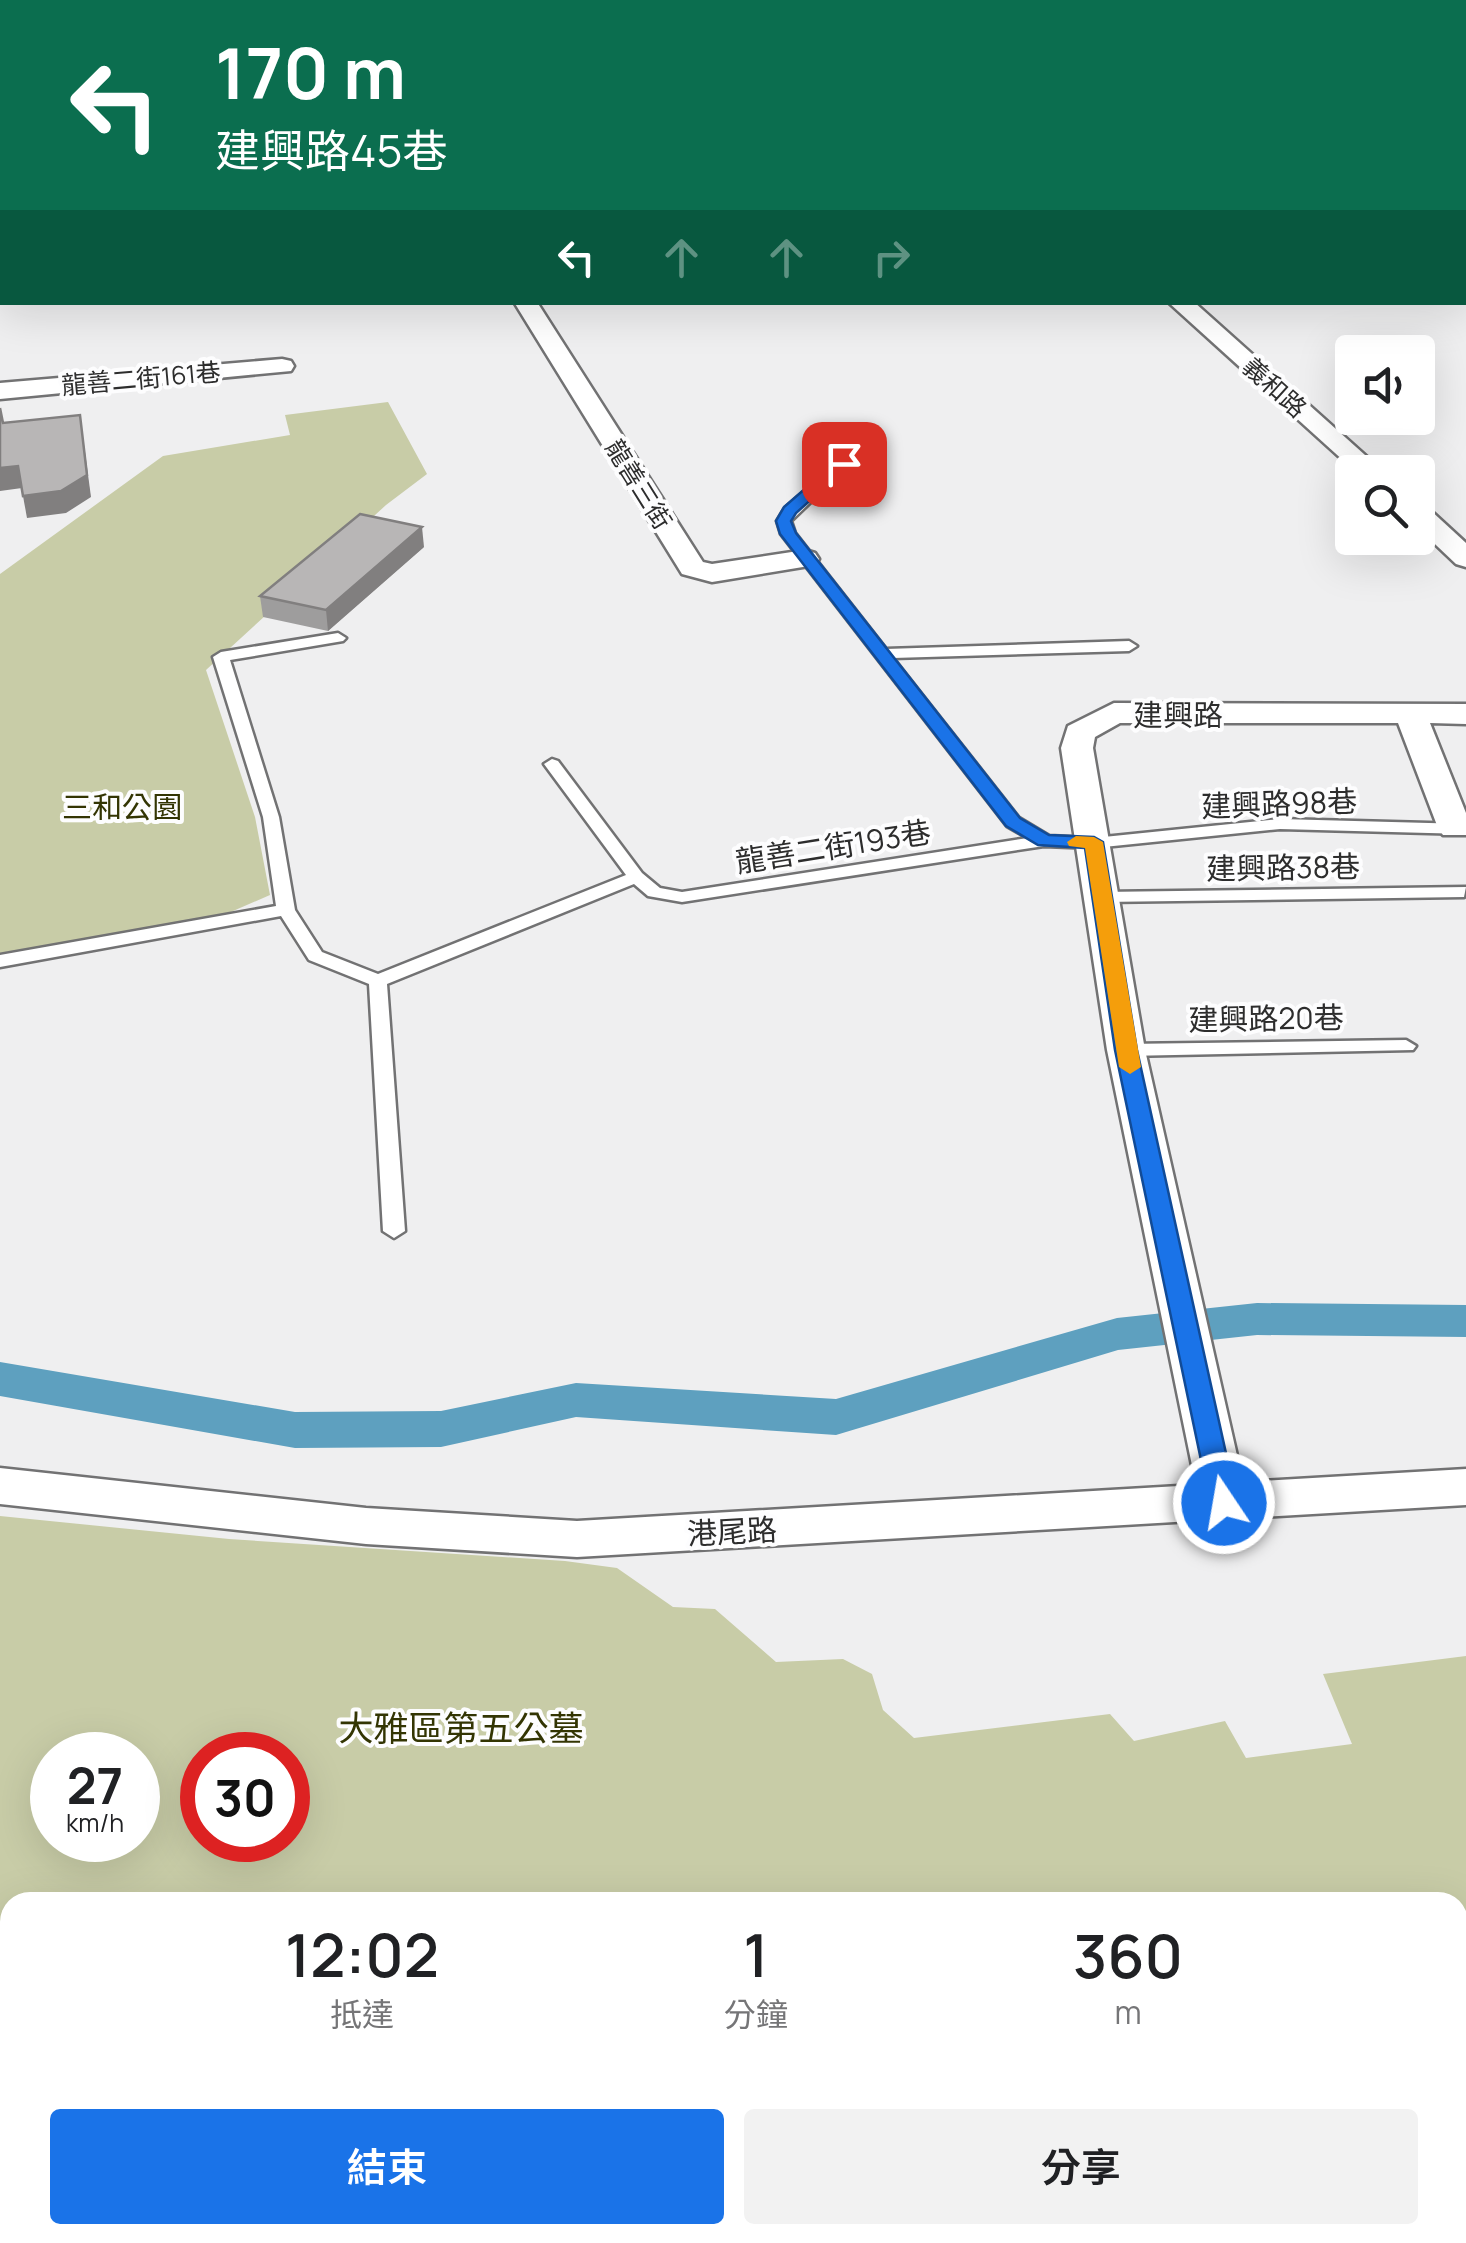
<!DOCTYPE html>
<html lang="zh-TW">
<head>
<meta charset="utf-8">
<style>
	:root { --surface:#fff; --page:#f2f2f2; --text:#202124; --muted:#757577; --accent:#1a73e8 }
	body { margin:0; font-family:Manrope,"Noto Sans TC",sans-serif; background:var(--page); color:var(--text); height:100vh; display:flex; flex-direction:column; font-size:38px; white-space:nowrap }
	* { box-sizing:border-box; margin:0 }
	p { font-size:32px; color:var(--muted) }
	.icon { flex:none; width:55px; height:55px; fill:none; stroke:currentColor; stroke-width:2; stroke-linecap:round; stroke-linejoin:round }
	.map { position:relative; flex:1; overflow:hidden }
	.side { position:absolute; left:0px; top:1892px; width:1468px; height:352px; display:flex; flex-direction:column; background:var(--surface); border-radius:30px 30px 0 0; box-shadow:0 10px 40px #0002 }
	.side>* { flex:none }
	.banner { position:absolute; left:0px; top:0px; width:1468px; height:305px; box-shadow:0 10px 40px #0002; background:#0b6e4f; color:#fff; overflow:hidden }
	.tools { position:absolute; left:1335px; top:335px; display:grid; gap:20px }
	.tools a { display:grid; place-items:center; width:100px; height:100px; border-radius:10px; background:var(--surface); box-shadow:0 10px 40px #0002; font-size:50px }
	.speed { position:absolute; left:30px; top:1732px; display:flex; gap:20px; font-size:50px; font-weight:700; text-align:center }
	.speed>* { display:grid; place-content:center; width:130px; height:130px; border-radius:50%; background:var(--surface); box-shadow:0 10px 40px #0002; line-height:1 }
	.speed small { font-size:25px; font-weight:400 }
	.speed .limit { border:15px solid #d22; background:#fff; color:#111 }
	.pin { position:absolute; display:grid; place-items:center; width:85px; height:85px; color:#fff; margin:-42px; border-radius:20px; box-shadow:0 5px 15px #0006 }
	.me { position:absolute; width:110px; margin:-55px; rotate:348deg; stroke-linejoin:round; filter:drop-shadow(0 0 8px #0008) }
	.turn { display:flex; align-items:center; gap:35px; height:210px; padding:0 50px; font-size:45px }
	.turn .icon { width:130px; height:130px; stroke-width:2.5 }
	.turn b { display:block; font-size:70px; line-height:85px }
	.lanes { display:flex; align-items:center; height:95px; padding:0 50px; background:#0003; justify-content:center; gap:50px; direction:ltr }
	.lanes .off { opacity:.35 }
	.eta { display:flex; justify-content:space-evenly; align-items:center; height:170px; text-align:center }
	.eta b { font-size:60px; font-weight:600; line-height:70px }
	.primary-button { display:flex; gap:20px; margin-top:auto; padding:20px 50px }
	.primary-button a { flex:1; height:115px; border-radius:10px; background:var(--accent); color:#fff; font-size:40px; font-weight:600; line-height:115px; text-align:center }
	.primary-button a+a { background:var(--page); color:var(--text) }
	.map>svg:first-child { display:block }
	.green { fill:#c8cca7; fill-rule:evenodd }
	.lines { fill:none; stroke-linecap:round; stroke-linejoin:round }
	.canal { fill:#5ea0bf; fill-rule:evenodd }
	.river { fill:#5ea0bf; fill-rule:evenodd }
	.service-casing { stroke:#727273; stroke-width:5 }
	.minor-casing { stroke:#727273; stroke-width:5 }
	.path { stroke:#b0b0b0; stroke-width:2.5; stroke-dasharray:1 4; stroke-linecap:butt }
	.service { fill:#fff; fill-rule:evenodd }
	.minor { fill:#fff; fill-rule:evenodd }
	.wall { fill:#9e9d9d }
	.shaded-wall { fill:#817f7f }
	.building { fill:#b8b6b6; stroke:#817f7f; stroke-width:2.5 }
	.route { fill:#1a73e8; stroke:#114b97; stroke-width:2.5 }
	.slow { fill:#f59e0b }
	.labels { text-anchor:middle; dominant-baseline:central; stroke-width:8; stroke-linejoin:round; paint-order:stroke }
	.far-street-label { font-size:25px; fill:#2d2d2d; stroke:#fdfdfe }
	.street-label { font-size:30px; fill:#2d2d2d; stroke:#fdfdfe }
	.park-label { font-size:30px; fill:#333503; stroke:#fdfdfe }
	.near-park-label { font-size:35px; fill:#333503; stroke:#fdfdfe }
</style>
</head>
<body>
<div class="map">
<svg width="1466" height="2243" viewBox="0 0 1466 2243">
	<rect width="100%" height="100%" fill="#efeff0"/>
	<g class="green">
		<path d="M388,402L427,474L386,505L206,670L255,817L270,895L217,918L0,953V574L163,456L290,435L285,415Z"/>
		<path d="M0,1516L229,1539L565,1561L617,1568L673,1607L715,1609L776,1662L843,1659L872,1674L883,1710L914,1738L1110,1714L1134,1741L1225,1721L1246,1758L1352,1744L1323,1674L1466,1656V2243H678L658,2235H1458V1902H10V2024L0,2022ZM52,1755H138V1840H52ZM202,1755H288V1840H202Z"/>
	</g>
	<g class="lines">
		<path class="canal" d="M1257,1303L1466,1305V1337L1257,1335L1118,1350L836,1435L576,1417L441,1447L295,1448L0,1396V1362L295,1412L441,1411L576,1383L836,1399L1117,1318Z"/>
		<g class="river">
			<path d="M0,2028L10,2030V2130L0,2128Z"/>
			<path d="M465,2235H598L602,2243H469Z"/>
		</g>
		<defs>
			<g id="service">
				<rect x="0" y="23" width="2" height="6"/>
				<path d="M843,459L850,463L848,466L791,521L795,533L886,649L1129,641L1137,646L1129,651L893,658L1019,818L1049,836L1094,838L1280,819L1466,824V834L1280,829L1094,848L1044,846L682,902L648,896L634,884L387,984L405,1231L394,1238L383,1231L369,984L309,960L281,916L0,967V955L276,906L263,817L213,657L221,652L338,633L346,638L343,641L230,660L279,817L295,910L322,952L378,974L626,875L544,764L552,759L558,761L642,873L660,888L682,892L1028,838L1007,826L781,534L777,521L785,508Z"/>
				<path d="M1466,887L1464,897L1102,902L1093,897L1102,892Z"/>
				<path d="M1406,1040L1416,1046L1413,1050L1126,1056L1116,1050L1126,1044Z"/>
				<path d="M327,2235H376L380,2243H331Z"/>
			</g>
			<g id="minor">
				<path d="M362,0H380L382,2H364Z"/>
				<path d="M810,0H829L831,2H812Z"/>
				<path d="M1311,0H1332L1334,2H1313Z"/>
				<path d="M1459,0H1466V10L1465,2H1458Z"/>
				<rect x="1465" y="39" width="1" height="10"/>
				<path d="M1465,78L1466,79V91L1465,90Z"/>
				<rect x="0" y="160" width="2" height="12"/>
				<path d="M514,302H537L703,562L712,564L805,550L815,553L819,559L815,565L712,582L682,574Z"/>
				<path d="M1168,302H1194L1384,472H1356Z"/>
				<path d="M282,359L291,361L294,366L291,371L0,399V383Z"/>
				<path d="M1418,506L1428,508L1466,543V567L1456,564L1418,528Z"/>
				<path d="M1114,703L1466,704V724L1430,723L1466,813V835H1443L1438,828L1398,723H1120L1095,737L1093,748L1145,1050L1243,1482L1466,1469V1505L577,1557L366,1544L0,1504V1468L366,1508L577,1521L1196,1485L1107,1050L1061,748L1068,726Z"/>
				<path d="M0,2102L10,2105V2163L0,2160Z"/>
				<path d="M155,2235H219L216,2243H152Z"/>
			</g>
		</defs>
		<use href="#service" class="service-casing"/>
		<use href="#minor" class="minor-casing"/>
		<path class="path" d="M1195,0L1199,2"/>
		<use href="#service" class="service"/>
		<use href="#minor" class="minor"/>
	</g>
	<path class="wall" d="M424,547L328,631L263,617L260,596Z"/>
	<g class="shaded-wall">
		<path d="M80,415L91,497L66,513L27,518L23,496Z"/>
		<path d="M18,466L22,488L0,491V468Z"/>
		<path d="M422,527L424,547L328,631L326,610Z"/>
	</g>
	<g class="building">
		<path d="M0,408L3,423L80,415L87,475L61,491L23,496L18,466L0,468Z"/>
		<path d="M360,514L422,527L326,610L260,596Z"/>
	</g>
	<path class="route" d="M838,460L851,464L796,513L791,521L796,533L1020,818L1049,835L1094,837L1103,842L1137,1050L1237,1503L1233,1510H1214L1210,1503L1115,1050L1085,848L1038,845L1006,826L780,534L776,521L784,507Z"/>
	<path class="slow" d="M1094,837L1103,842L1141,1067L1130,1074L1119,1067L1085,848L1069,846L1067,842L1076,836Z"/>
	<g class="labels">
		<g class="far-street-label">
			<text transform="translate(141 378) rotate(-5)">龍善二街161巷</text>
			<text transform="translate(1275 387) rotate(42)">義和路</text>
			<text transform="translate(639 484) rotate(58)">龍善三街</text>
		</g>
		<g class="street-label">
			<text x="1178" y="714">建興路</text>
			<text transform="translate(1279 803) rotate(-2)">建興路98巷</text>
			<text transform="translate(833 846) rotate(-9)">龍善二街193巷</text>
			<text transform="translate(1283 867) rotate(-1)">建興路38巷</text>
			<text transform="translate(1266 1018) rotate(-1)">建興路20巷</text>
			<text transform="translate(732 1531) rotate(-3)">港尾路</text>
		</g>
		<g class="park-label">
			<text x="122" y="806">三和公園</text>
		</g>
		<g class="near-park-label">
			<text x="461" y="1728">大雅區第五公墓</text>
		</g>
	</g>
</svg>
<div class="tools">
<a><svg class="icon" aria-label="sound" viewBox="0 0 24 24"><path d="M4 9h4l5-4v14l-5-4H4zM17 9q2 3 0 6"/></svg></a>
<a><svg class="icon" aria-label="search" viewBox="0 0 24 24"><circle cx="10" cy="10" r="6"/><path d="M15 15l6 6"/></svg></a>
</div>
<div class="speed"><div>27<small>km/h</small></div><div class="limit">30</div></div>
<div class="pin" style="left:844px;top:464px;background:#d93025"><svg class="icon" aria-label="arrive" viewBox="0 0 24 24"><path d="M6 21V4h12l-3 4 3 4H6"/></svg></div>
<svg class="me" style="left:1224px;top:1503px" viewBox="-20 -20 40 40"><circle r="17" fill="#1a73e8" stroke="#fff" stroke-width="3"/><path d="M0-11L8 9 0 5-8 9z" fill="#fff"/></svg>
<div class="banner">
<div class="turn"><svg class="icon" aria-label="left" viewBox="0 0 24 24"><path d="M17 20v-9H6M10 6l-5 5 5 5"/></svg><div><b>170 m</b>建興路45巷</div></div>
<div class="lanes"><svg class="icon" aria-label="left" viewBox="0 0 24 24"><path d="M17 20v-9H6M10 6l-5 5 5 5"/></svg><svg class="icon off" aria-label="ahead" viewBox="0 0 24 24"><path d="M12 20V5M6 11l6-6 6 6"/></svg><svg class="icon off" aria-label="ahead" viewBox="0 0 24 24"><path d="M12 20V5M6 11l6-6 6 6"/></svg><svg class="icon off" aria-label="right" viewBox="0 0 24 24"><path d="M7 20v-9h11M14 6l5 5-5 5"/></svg></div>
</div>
<section class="side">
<div class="eta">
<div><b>12:02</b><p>抵達</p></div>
<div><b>1</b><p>分鐘</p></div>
<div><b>360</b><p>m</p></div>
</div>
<div class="primary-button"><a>結束</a><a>分享</a></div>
</section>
</div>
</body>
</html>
